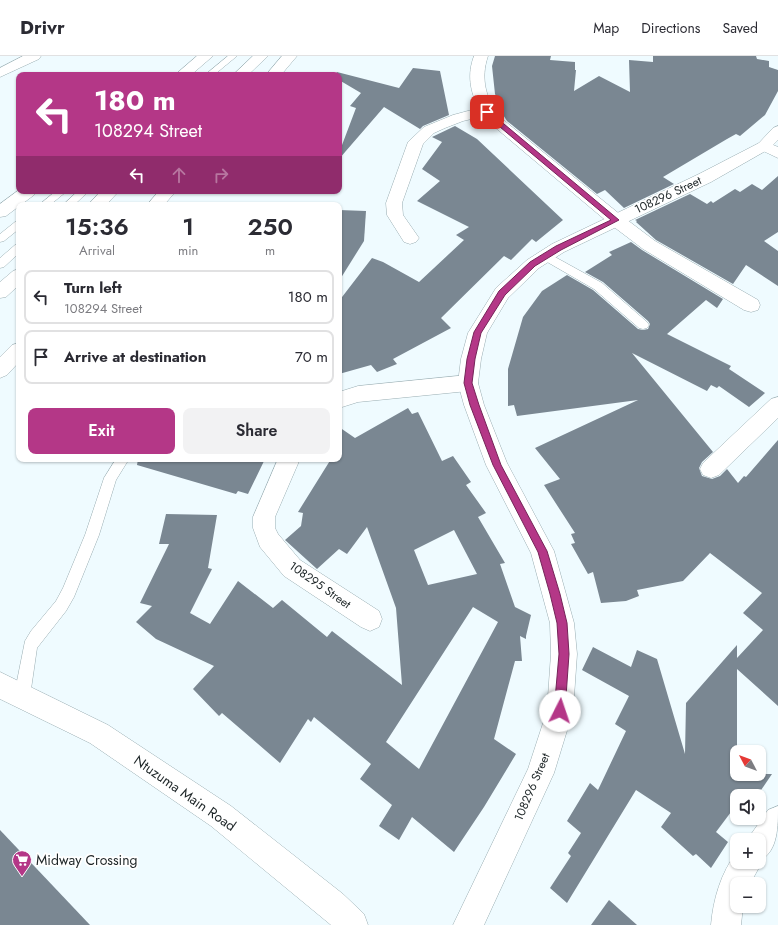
<!DOCTYPE html>
<html lang="en">
<head>
<meta charset="utf-8">
<style>
	:root { --surface:#fff; --page:#f2f2f3; --text:#2b2b33; --muted:#7c7c81; --line:#e1e1e2; --accent:#b43787 }
	body { margin:0; font-family:Jost,sans-serif; background:var(--page); color:var(--text); height:100vh; display:flex; flex-direction:column; font-size:15px; white-space:nowrap }
	* { box-sizing:border-box; margin:0 }
	p { font-size:13px; color:var(--muted) }
	.icon { flex:none; width:22px; height:22px; fill:none; stroke:currentColor; stroke-width:2; stroke-linecap:round; stroke-linejoin:round }
	.map { position:relative; flex:1; overflow:hidden }
	.details { position:absolute; left:16px; top:146px; width:326px; height:260px; display:flex; flex-direction:column; background:var(--surface); border-radius:8px; box-shadow:0 1px 3px #0004 }
	.details>* { flex:none }
	.banner { position:absolute; left:16px; top:16px; width:326px; height:122px; border-radius:8px; box-shadow:0 1px 3px #0004; background:#b43787; color:#fff; overflow:hidden }
	.needle { width:26px; rotate:311deg }
	.fabs { position:absolute; left:730px; top:689px; display:grid; gap:8px }
	.fabs a { display:grid; place-items:center; width:36px; height:36px; border-radius:8px; background:var(--surface); box-shadow:0 1px 3px #0004; font-size:20px }
	.pin { position:absolute; display:grid; place-items:center; width:34px; height:34px; color:#fff; margin:-17px; border-radius:8px; box-shadow:0 2px 6px #0006 }
	.me { position:absolute; width:44px; margin:-22px; rotate:4deg; stroke-linejoin:round; filter:drop-shadow(0 0 3px #0008) }
	.turn { display:flex; align-items:center; gap:14px; height:84px; padding:0 12px; font-size:18px }
	.turn .icon { width:52px; height:52px; stroke-width:2.5 }
	.turn b { display:block; font-size:28px; line-height:34px }
	.lanes { display:flex; align-items:center; height:38px; padding:0 12px; background:#0003; justify-content:center; gap:20px; direction:ltr }
	.lanes .off { opacity:.35 }
	.eta { display:flex; justify-content:space-evenly; align-items:center; height:68px; text-align:center }
	.eta b { font-size:24px; font-weight:600; line-height:28px }
	.cta { display:flex; gap:8px; margin-top:auto; padding:8px 12px }
	.cta a { flex:1; height:46px; border-radius:8px; background:var(--accent); color:#fff; font-size:16px; font-weight:600; line-height:46px; text-align:center }
	.cta a+a { background:var(--page); color:var(--text) }
	ul { padding:0; list-style:none }
	li { display:flex; align-items:center; gap:12px; height:54px; margin:0 8px 6px; padding:0 4px; border:2px solid var(--line); border-radius:8px }
	li div { flex:1 }
	li b { display:block; font-size:15px }
	li em { font-style:normal }
	header { display:flex; align-items:center; gap:24px; box-sizing:border-box; height:56px; padding:0 20px; background:var(--surface); border-bottom:1px solid var(--line) }
	header strong { font-size:19px }
	nav { display:flex; gap:22px; margin-inline-start:auto; font-size:14px }
	.map>svg:first-child { display:block }
	.building { fill:#7a8792; fill-rule:evenodd }
	.lines { fill:none; stroke-linecap:round; stroke-linejoin:round }
	.lane-casing { stroke:#99adb2; stroke-width:1 }
	.street-casing { stroke:#99adb2; stroke-width:1 }
	.secondary-casing { stroke:#99adb2; stroke-width:1 }
	.primary-casing { stroke:#99adb2; stroke-width:1 }
	.lane { fill:#fff; fill-rule:evenodd }
	.street { fill:#fff; fill-rule:evenodd }
	.secondary { fill:#fff; fill-rule:evenodd }
	.primary { fill:#fff; fill-rule:evenodd }
	.route { fill:#b43787; stroke:#752458 }
	.labels { text-anchor:middle; dominant-baseline:central; stroke-width:3.5; stroke-linejoin:round; paint-order:stroke }
	.street-label { font-size:12px; fill:#1d2527; stroke:#fff }
	.near-street-label { font-size:14px; fill:#1d2527; stroke:#fff }
	.near-poi-label { font-size:14px; fill:#1d2527; stroke:#fff; text-anchor:start }
</style>
</head>
<body>
<header>
<strong>Drivr</strong>
<nav><a>Map</a><a>Directions</a><a>Saved</a></nav>
</header>
<div class="map">
<svg width="778" height="869" viewBox="0 0 778 869">
	<rect width="100%" height="100%" fill="#effbff"/>
	<g class="building">
		<path d="M495,0H551L550,4L575,6V14H576L574,35L599,20L630,36L629,4L653,6V0H756L757,3L769,5V11L778,14V35L765,59L740,80L736,78L727,83L663,121L674,128L624,152L605,134L597,138L507,65L500,54H503L495,38L492,10Z"/>
		<path d="M413,12L440,15L449,59L423,70L420,73L384,51L339,103V97L356,52L350,50L361,37L339,24V19H336L337,16L399,32Z"/>
		<path d="M455,70L477,83L563,164L536,186L532,183L511,204L504,200L441,262L451,272L393,303L397,308L377,316L371,309L339,318V245L372,202L383,206L419,226L464,184L456,179L469,171L417,145L440,125L422,113L442,86L432,81Z"/>
		<path d="M778,120V176L764,185L778,195V230L746,209L733,228L656,184L636,166L637,165L635,164L690,138L707,148L711,145L713,147L735,133L740,136L752,128L762,134Z"/>
		<path d="M339,154L366,155L364,185L339,225Z"/>
		<path d="M631,186L642,194L723,243L717,252L706,244L667,278L731,310L729,313L765,337L749,351L719,330L717,332L711,329L707,335L632,297L713,396L702,406L699,412L702,420L712,423L720,420L727,413L738,427L744,420L746,421L778,384V650L737,613V718H772L757,740H737V748L716,776L728,786L711,812L696,798L693,800L661,771L671,757L636,734L567,847L550,832L571,800L568,797L581,777L567,765L590,727L598,734L626,675L615,668L629,640L582,614L593,591L631,611L637,594L657,603L685,698L686,647L737,589V602L763,574L743,557L762,537L710,497L683,525L637,534L639,540L626,545L601,547L593,516L588,518L571,488L575,487L571,478L575,477L544,429L560,423L535,392L638,344L517,360L514,349L508,350V313L523,261L542,235L567,219L593,234L638,273L643,274L648,273L650,268L648,265L603,226L585,216L612,199L609,196Z"/>
		<path d="M408,352L412,358L418,356L442,405L453,400L471,426L466,429L486,457L478,461L505,507L500,508L515,551L531,559L526,580V583L520,580L522,605H515L494,683L516,698L484,751L454,796L412,761L399,784L379,770L392,749L360,723L371,708L314,661L311,666L308,663L280,707L222,657L219,660L193,633L214,610L156,583L136,566L152,550L140,547L169,488H159L166,458L217,459L208,512L212,513L190,557L210,568L238,525L273,552L282,544L327,581L332,575L402,629L396,552L367,471L347,498L339,493L317,513L285,484L301,470L303,457L298,456L331,403H339V371L355,382ZM454,474L477,518L428,529L414,494ZM473,551L498,566L419,713L386,686Z"/>
		<path d="M138,403H265L248,438L238,435L236,438L137,409Z"/>
		<path d="M0,774L90,869H0Z"/>
		<path d="M609,844L637,869H591Z"/>
	</g>
	<g class="lines">
		<defs>
			<g id="lane">
				<path d="M228,0H237L214,19H205Z"/>
				<path d="M56,135H67L50,149H39Z"/>
				<path d="M78,135H89L74,149H63Z"/>
				<path d="M19,165V173L4,185L0,186V178L15,166Z"/>
				<path d="M19,188V197L4,211L0,212V202L15,189Z"/>
				<path d="M546,196L602,227L647,266L649,269L647,272L643,273L639,272L594,233L542,203L541,200L542,197Z"/>
				<path d="M116,403H129L116,424L99,479L74,541L66,555L37,592L30,640L27,645L22,648L17,645L14,640L25,585L31,575L56,545L63,532L85,479L104,422Z"/>
			</g>
			<g id="street">
				<path d="M23,0H41L39,3L0,21V12Z"/>
				<path d="M474,0H488C480,23 486,44 501,62L622,160L655,185L758,244L760,249L758,254L751,256L744,254L643,193L610,168L491,68L484,60L463,65L445,72L434,77L423,88L402,147L403,159L419,182L416,186L410,188L404,186L387,159L386,147L408,86L424,71L453,59L479,52C470,36 467,18 474,0Z"/>
				<path d="M764,85L778,91V102L759,93L756,90L759,87Z"/>
				<path d="M468,319L475,322L478,327L475,332L468,335L358,346L339,352V336L358,330Z"/>
				<path d="M778,341V362L719,419L711,422L703,419L700,413L703,407L771,343Z"/>
				<path d="M278,403H300L275,461V472L278,478L300,504L379,555L382,563L379,571L370,575L361,571L284,520L260,491L253,472V461Z"/>
				<path d="M778,750C778,771 778,794 761,804L762,806L750,828H737V850H743L741,869H711C713,844 721,816 737,796V806H759V784H747L768,754Z"/>
			</g>
			<g id="secondary">
				<path d="M778,70V84L769,93L711,126L564,196L539,212L508,242L487,277L481,303L478,327L484,349L507,407L554,495L574,567L577,598L573,655L554,717L484,869H453L528,713L547,655L551,598L550,567L531,497L486,409L464,349L458,327L461,303L468,277L496,232L527,204L552,188L699,118L759,87L773,72Z"/>
				<path d="M0,616L108,669L231,750L343,838L364,858L368,869H331L211,770L90,687L0,643Z"/>
			</g>
			<g id="primary">
				<path d="M197,0H213L191,19H175Z"/>
				<path d="M253,0H268L248,19H233Z"/>
				<path d="M282,0H297L281,19H266Z"/>
				<path d="M19,134V135H36L34,139L6,160L0,161V148Z"/>
				<path d="M101,135H119L106,149H88Z"/>
				<path d="M159,135H176L164,149H147Z"/>
				<path d="M19,213V229L6,241L0,242V226L13,215Z"/>
				<path d="M19,287V306L7,319L0,322V301L12,289Z"/>
			</g>
		</defs>
		<use href="#lane" class="lane-casing"/>
		<use href="#street" class="street-casing"/>
		<use href="#secondary" class="secondary-casing"/>
		<use href="#primary" class="primary-casing"/>
		<use href="#lane" class="lane"/>
		<use href="#street" class="street"/>
		<use href="#secondary" class="secondary"/>
		<use href="#primary" class="primary"/>
	</g>
	<path class="route" d="M485,54H489L498,63L619,164L561,194L535,210L505,239L481,277L475,303L472,327L479,349L501,409L547,495L560,538L567,567L569,598L565,655L564,659L560,660L556,659L554,655L559,598L557,567L550,538L538,496L493,409L470,349L464,327L467,303L474,276L499,235L530,206L556,190L611,164L494,66L485,57Z"/>
	<defs>
		<symbol id="supermarket-pin" viewBox="-11 -11 22 30"><path d="M0 17L-7.5 6A9.5 9.5 0 1 1 7.5 6Z" fill="#b43787" stroke="#fff"/><path d="M-6-5.5h2.5l.6 2H6L4.5 2H-2.5L-4.4-4H-6ZM-1.5 3.2a1.3 1.3 0 1 0 .1 0ZM3 3.2a1.3 1.3 0 1 0 .1 0Z" fill="#fff"/></symbol>
	</defs>
	<g fill-rule="evenodd">
		<use href="#supermarket-pin" x="11" y="793" width="22" height="30"/>
	</g>
	<g class="labels">
		<g class="street-label">
			<text transform="translate(668 139) rotate(-25)">108296 Street</text>
			<text transform="translate(320 529) rotate(35)">108295 Street</text>
			<text transform="translate(532 731) rotate(-67)">108296 Street</text>
		</g>
		<g class="near-street-label">
			<text transform="translate(185 737) rotate(35)">Ntuzuma Main Road</text>
		</g>
		<g class="near-poi-label">
			<text x="36" y="804">Midway Crossing</text>
		</g>
	</g>
</svg>
<div class="fabs">
<a><svg class="needle" viewBox="-14 -14 28 28"><path d="M0-13l5 13h-10z" fill="#e53935"/><path d="M0 13l5-13h-10z" fill="#7c7c81"/></svg></a>
<a><svg class="icon" aria-label="sound" viewBox="0 0 24 24"><path d="M4 9h4l5-4v14l-5-4H4zM17 9q2 3 0 6"/></svg></a>
<a>+</a>
<a>−</a>
</div>
<div class="pin" style="left:487px;top:56px;background:#d93025"><svg class="icon" aria-label="arrive" viewBox="0 0 24 24"><path d="M6 21V4h12l-3 4 3 4H6"/></svg></div>
<svg class="me" style="left:560px;top:655px" viewBox="-20 -20 40 40"><circle r="19" fill="#fff"/><path d="M0-13L10 11 0 6-10 11z" fill="#b43787"/></svg>
<div class="banner">
<div class="turn"><svg class="icon" aria-label="left" viewBox="0 0 24 24"><path d="M17 20v-9H6M10 6l-5 5 5 5"/></svg><div><b>180 m</b>108294 Street</div></div>
<div class="lanes"><svg class="icon" aria-label="left" viewBox="0 0 24 24"><path d="M17 20v-9H6M10 6l-5 5 5 5"/></svg><svg class="icon off" aria-label="ahead" viewBox="0 0 24 24"><path d="M12 20V5M6 11l6-6 6 6"/></svg><svg class="icon off" aria-label="right" viewBox="0 0 24 24"><path d="M7 20v-9h11M14 6l5 5-5 5"/></svg></div>
</div>
<section class="details">
<div class="eta">
<div><b>15:36</b><p>Arrival</p></div>
<div><b>1</b><p>min</p></div>
<div><b>250</b><p>m</p></div>
</div>
<ul>
<li><svg class="icon" aria-label="left" viewBox="0 0 24 24"><path d="M17 20v-9H6M10 6l-5 5 5 5"/></svg><div><b>Turn left</b><p>108294 Street</p></div><em>180 m</em></li>
<li><svg class="icon" aria-label="arrive" viewBox="0 0 24 24"><path d="M6 21V4h12l-3 4 3 4H6"/></svg><div><b>Arrive at destination</b></div><em>70 m</em></li>
</ul>
<div class="cta"><a>Exit</a><a>Share</a></div>
</section>
</div>
</body>
</html>
